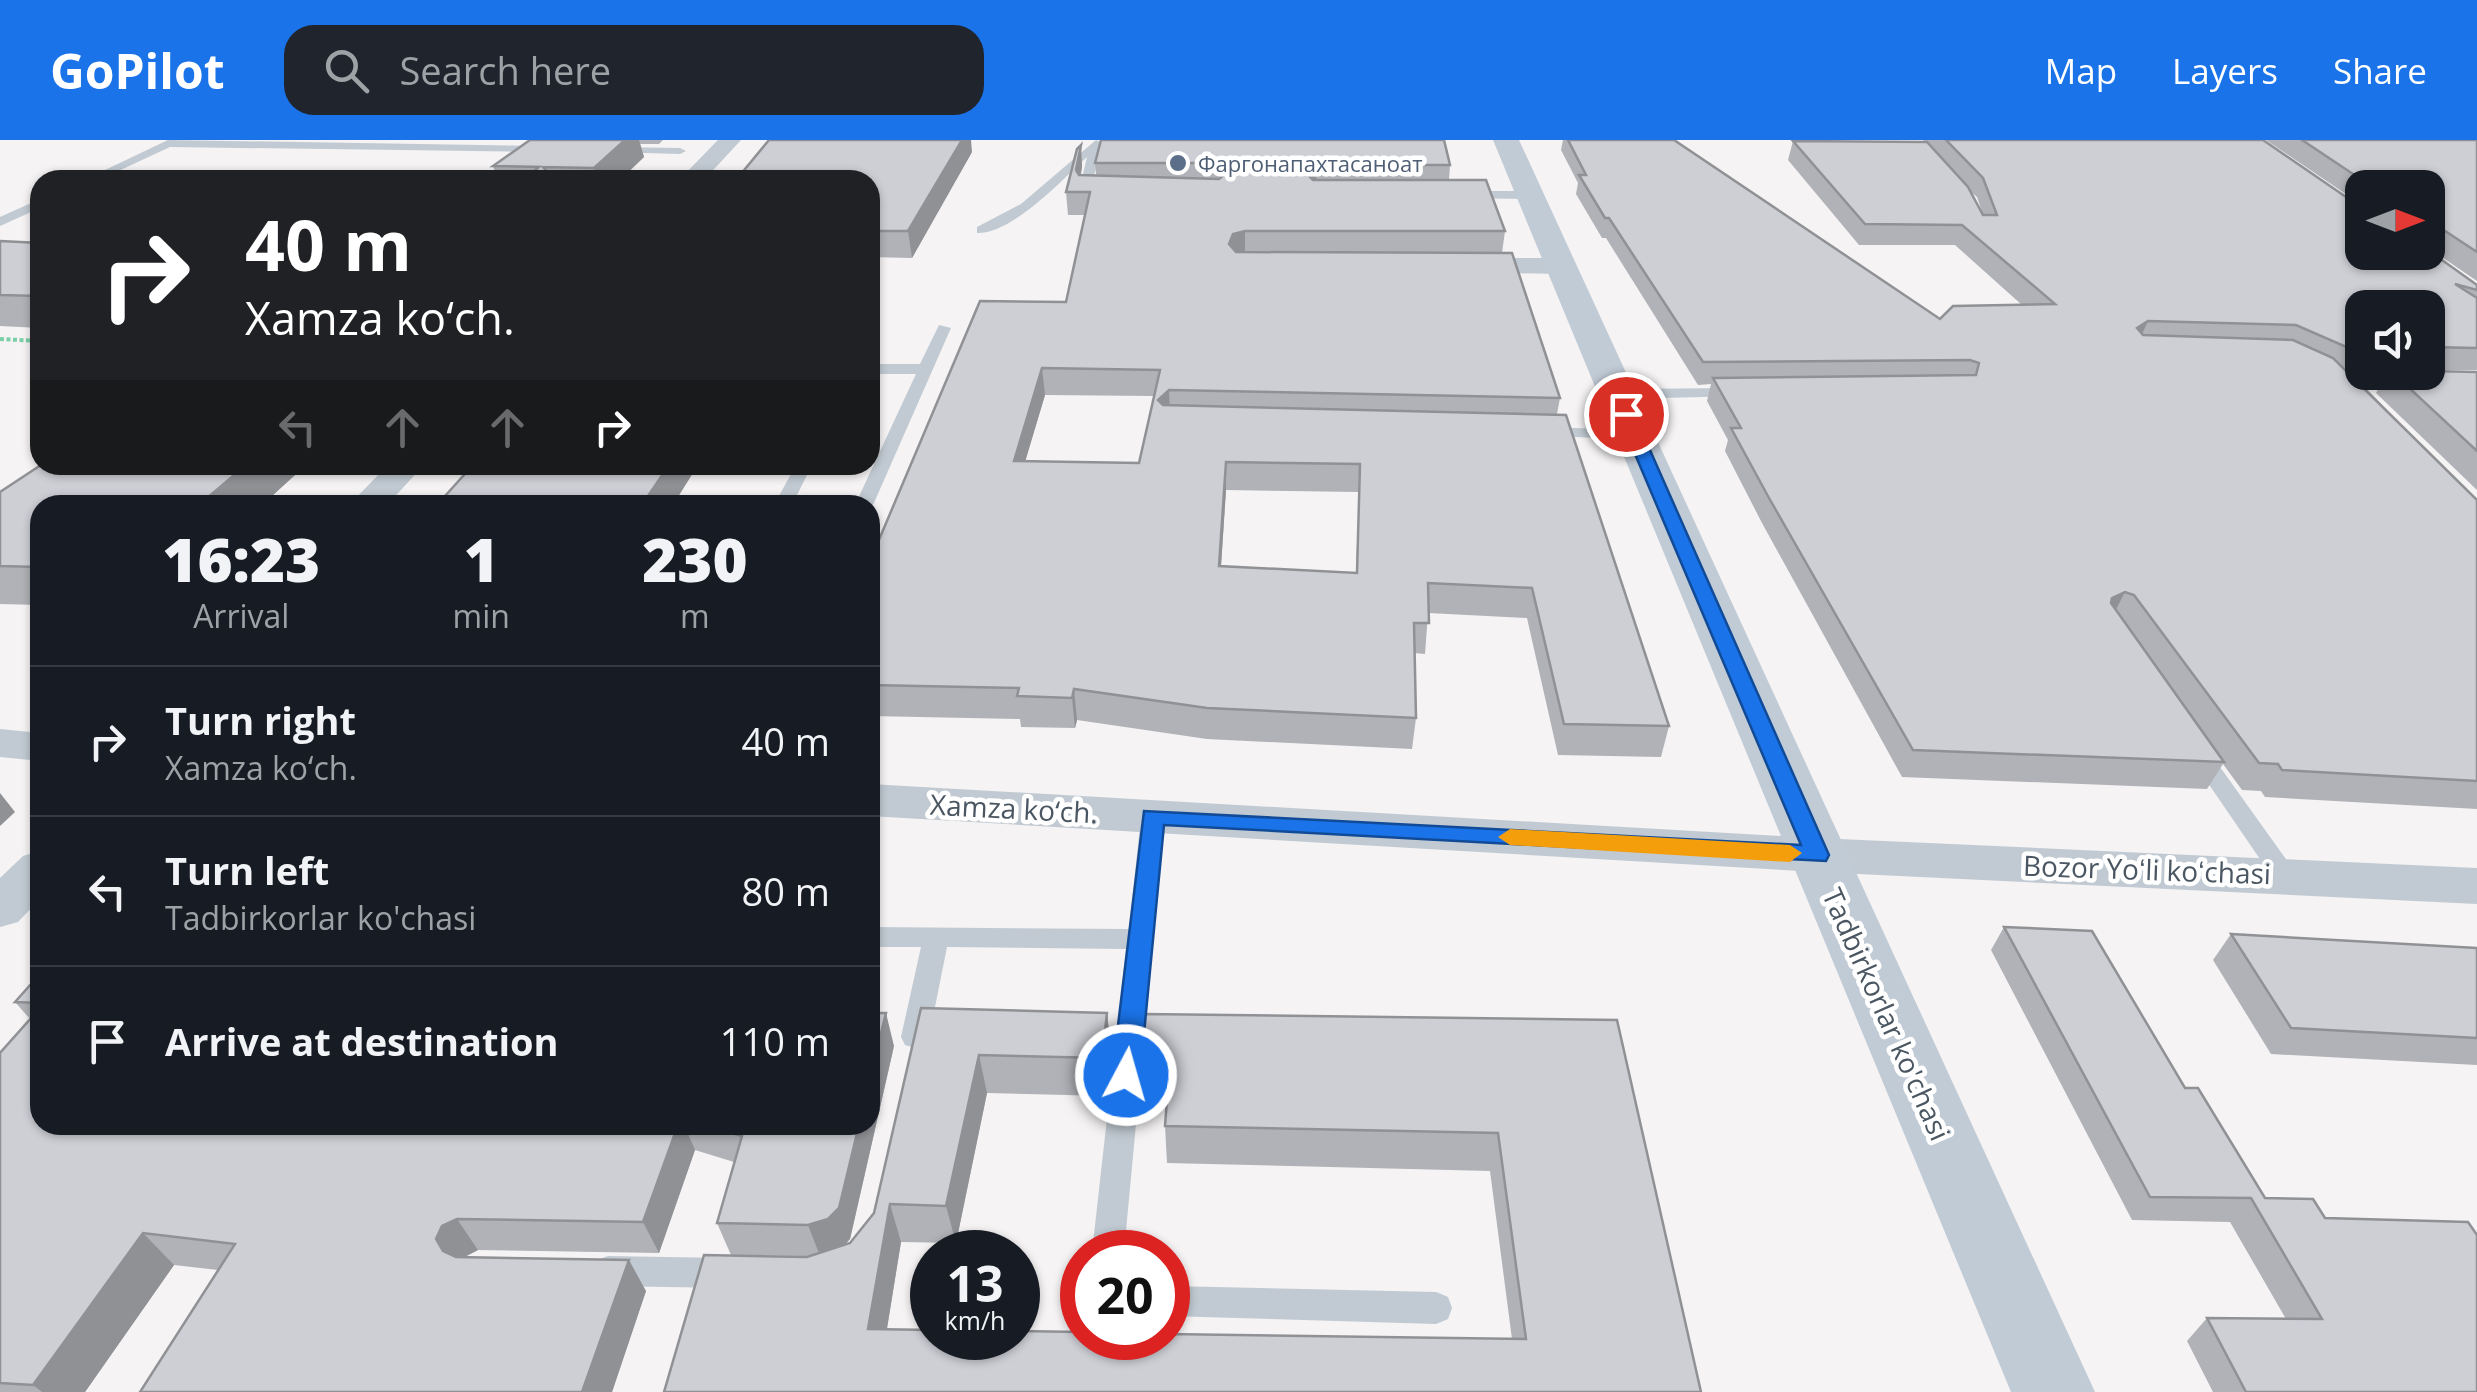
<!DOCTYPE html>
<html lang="en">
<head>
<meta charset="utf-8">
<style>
	:root { --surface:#171b24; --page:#20242c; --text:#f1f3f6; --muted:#9ea1a6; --line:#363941; --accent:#1a73e8 }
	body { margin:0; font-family:"Open Sans",sans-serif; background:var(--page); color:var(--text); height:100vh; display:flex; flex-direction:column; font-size:38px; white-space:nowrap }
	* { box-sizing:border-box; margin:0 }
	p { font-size:32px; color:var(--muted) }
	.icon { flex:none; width:55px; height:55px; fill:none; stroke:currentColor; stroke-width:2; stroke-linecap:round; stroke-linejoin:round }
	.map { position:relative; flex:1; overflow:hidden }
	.side { position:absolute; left:30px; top:355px; width:850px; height:640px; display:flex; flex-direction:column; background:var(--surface); border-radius:30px; box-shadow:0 2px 8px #0004 }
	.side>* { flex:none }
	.banner { position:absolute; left:30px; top:30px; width:850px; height:305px; border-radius:30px; box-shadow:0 2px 8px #0004; background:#202124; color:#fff; overflow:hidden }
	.needle { width:65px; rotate:90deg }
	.tools { position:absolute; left:2345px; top:30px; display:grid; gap:20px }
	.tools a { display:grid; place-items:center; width:100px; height:100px; border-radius:20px; background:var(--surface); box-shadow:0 2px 8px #0004; font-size:50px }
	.speed { position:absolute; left:910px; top:1090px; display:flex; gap:20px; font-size:50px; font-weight:700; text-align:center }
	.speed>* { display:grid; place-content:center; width:130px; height:130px; border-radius:50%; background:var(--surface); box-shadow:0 2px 8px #0004; line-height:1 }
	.speed small { font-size:25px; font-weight:400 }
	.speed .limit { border:15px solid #d22; background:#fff; color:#111 }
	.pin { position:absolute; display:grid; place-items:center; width:85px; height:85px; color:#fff; margin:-42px; border:5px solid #fff; border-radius:50%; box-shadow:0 2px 10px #0007 }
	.me { position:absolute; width:110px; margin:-55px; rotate:6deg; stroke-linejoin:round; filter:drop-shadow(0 0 8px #0008) }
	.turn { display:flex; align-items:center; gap:35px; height:210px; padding:0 50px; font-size:45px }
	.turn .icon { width:130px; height:130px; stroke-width:2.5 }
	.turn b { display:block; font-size:70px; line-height:85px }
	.lanes { display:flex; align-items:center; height:95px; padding:0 50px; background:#0003; justify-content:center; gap:50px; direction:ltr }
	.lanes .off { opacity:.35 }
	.eta { display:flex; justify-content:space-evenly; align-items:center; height:170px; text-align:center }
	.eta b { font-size:60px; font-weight:800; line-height:70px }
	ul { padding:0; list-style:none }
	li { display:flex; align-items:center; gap:30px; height:150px; padding:0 50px; border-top:2px solid var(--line) }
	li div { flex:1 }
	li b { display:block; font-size:38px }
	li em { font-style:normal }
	header { display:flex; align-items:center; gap:60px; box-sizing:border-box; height:140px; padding:0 50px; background:var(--accent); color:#fff }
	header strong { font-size:48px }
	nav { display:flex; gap:55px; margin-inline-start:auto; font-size:35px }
	.search { width:700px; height:90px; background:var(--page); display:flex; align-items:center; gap:25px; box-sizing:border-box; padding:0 35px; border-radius:30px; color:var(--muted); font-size:38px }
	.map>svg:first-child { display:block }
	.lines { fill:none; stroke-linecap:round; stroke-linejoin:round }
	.path { stroke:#7ad0a6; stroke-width:4; stroke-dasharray:4 2.5; stroke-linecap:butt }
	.lane { fill:#c1cad2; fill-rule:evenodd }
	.street { fill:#c1cad2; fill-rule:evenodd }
	.secondary { fill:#c1cbd6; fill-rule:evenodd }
	.wall { fill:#b0b2b7; fill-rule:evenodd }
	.shaded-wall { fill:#909195 }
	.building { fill:#cdcfd5; stroke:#909195; stroke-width:2.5; fill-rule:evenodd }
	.route { fill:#1a73e8; stroke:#114b97; stroke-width:2.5 }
	.slow { fill:#f59e0b }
	.service-dot { fill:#5c6f8a; stroke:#fff; stroke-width:4 }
	.labels { text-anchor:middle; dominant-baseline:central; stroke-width:9; stroke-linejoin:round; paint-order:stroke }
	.far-service-label { font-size:22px; fill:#4e5e75; stroke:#fff; text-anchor:start }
	.street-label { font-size:28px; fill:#4a5661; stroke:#fff }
</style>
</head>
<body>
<header>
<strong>GoPilot</strong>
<div class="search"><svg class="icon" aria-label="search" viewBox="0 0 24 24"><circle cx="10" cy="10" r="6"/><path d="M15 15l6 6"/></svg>Search here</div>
<nav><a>Map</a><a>Layers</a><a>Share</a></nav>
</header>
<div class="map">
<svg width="2477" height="1252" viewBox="0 0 2477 1252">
	<rect width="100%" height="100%" fill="#f5f3f3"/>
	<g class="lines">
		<path class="path" d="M0,199L40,201"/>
		<g class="lane">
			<path d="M168,0L547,6L552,9L547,12L170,7L99,40H84Z"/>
			<path d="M1096,0L1102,3L1091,48L1102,50V56L1079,51L1087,17C1062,40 1012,94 977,93V87L1021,64Z"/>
			<path d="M614,7L680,8L686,11L680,14L610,12Z"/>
			<path d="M1465,51H1530L1536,55L1530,59L1461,58L1459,55Z"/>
			<path d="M40,59V68L0,86V77Z"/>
			<path d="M939,185L951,188L873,365L870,369V365H855L916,234H870V224H920Z"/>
			<path d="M1740,248L1745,250V256L1618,259L1610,254L1618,249Z"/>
			<path d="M1544,287L1634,290L1642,295L1634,300L1538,295L1536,292Z"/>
			<path d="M796,325H812L792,365H774Z"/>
			<path d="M2197,604L2205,606L2293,729L2296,735L2293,741H2275L2186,611Z"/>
			<path d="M1153,668L1165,676L1124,1112H1092L1126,809L947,807L929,897L925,905L915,908L905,905L901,897L921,807H870V787L1129,789L1141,676Z"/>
			<path d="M608,1116L726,1118L737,1122L742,1133L737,1144L726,1148L608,1146L597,1142L592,1131L597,1120Z"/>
			<path d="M1168,1146L1436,1152L1448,1157L1452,1168L1448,1179L1436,1184L1168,1176Z"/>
		</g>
		<g class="street">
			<path d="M718,0H741L704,40H679Z"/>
			<path d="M1457,118H1560L1573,126L1560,134L1448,132L1444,126L1448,120Z"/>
			<path d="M2339,230L2477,233V251L2367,249L2388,271L2383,278C2358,284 2338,258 2324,239L2328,233Z"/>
			<path d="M388,325H424L387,365H349Z"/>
			<path d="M0,589L40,593V621L0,617Z"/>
			<path d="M870,644L1817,698L2477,728V764L1817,732L870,676Z"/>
			<path d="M40,711V759L18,782L0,787V738L23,716Z"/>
		</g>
		<path class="secondary" d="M1493,0H1519L2095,1252H2011Z"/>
	</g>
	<g class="wall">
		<path d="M530,0H663L659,4H640L644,17L620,40H498L493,26Z"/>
		<path d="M1563,0H1674L1940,179L2022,165L1955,105H1859L1788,20L1793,1L1925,2L1923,0H2263L2361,68L2477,145V230H2428V168H2362V229L2344,228L2477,360V669L2265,657L2261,651L2242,650L2223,624L2207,649L1902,637L1762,383L1725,311L1728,300L1707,261L1711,244L1698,245L1606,98H1602L1576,54L1578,43L1561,10ZM1970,51L1977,57L1983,75Z"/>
		<path d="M2266,0H2477V141L2430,109H2428V48H2362V65Z"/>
		<path d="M1081,5L1082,27L1081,35H1096L1095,23L1450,25L1449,40L1505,91L1502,113L1560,258L1557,274L1669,586L1661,617L1558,615L1527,478L1428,473L1425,514L1414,513L1416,578L1412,609L1207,599L1077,580L1075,588L1021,587L1020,579L870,576V421L1066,162L1085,75H1068L1066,52ZM1045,255L1154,256L1139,323L1025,321ZM1226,350L1359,352L1356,433L1221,426Z"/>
		<path d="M972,12L912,118L870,117V40Z"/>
		<path d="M0,101L40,103V188L0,186Z"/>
		<path d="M2388,232H2477V350L2376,253Z"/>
		<path d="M41,325H306L262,365H40V465L0,464V352Z"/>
		<path d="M2004,787L2185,948L2265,1058L2325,1078L2477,1252H2213L2187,1201L2207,1178L2286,1179L2230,1082L2132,1080L1991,810Z"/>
		<path d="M2231,794L2477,808V925L2271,914L2213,820Z"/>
		<path d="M40,834V985H870L894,906L850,1099L844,1105L850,1103L874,1073L921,868L1107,873L1111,911L1106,956L987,953L956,1103L901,1102L887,1189L1512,1199L1490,1031L1167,1023L1165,986L1167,958L1142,957L1139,919L1617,880L1701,1252H664L807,1117L810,1116L731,1115L717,1083L734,1022L695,1010L659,1113L478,1110L465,1117L646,1151L612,1252H140L218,1130L174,1125L85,1252H0V913L30,879L15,862Z"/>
	</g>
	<g class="shaded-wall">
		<path d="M625,0H639L644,17L620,40H597L594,28Z"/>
		<path d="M962,0H971L972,12L912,118L908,91Z"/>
		<path d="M1081,5L1082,27L1077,52L1076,30Z"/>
		<path d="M1317,25L1316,47L1308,35Z"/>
		<path d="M1245,91V114L1233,118L1229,104L1233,94Z"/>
		<path d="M2148,181L2138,203L2137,188Z"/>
		<path d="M1042,228L1045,255L1017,349L1014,321Z"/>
		<path d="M1169,250L1170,276L1158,260Z"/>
		<path d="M1226,322V350L1219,456V426Z"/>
		<path d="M246,325H306L262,365H199Z"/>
		<path d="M669,325H698L673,365H642Z"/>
		<path d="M2125,452L2112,477L2099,484L2112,458Z"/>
		<path d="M1074,549L1077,580L1075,588L1072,558Z"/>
		<path d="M0,653L15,672L0,686Z"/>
		<path d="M886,873L894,906L850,1099L839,1111L820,1116L808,1085L859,985H870V938Z"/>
		<path d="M1107,873L1111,911L1106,956L1102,918Z"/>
		<path d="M979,915L987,953L956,1103L946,1066Z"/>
		<path d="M678,985H684L695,1010L659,1113L643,1082Z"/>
		<path d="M890,1064L901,1102L881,1225L868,1189Z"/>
		<path d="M457,1079L478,1110L464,1117L459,1131L443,1111L436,1099L442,1086Z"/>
		<path d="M143,1093L174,1125L85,1252H42L33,1245Z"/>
		<path d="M629,1120L646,1151L612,1252H582Z"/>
	</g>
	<g class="building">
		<path d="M530,0H625L594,28L543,27L555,40H523L539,27L493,26Z"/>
		<path d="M769,0H962L908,91H870V40H736Z"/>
		<path d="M1101,0H1444L1450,25H1317L1308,35L1313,40H1486L1505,91H1245L1233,94L1229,104L1236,112L1512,113L1560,258L1169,250L1158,260L1163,265L1566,275L1669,586L1564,584L1532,448L1428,443L1429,483H1414L1416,578L1207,568L1074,549L1072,558L1017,556L1019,548L870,545V421L980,161L1066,162L1090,52H1066L1077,9L1081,5L1076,30L1079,35L1219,39L1228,32L1219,23H1095ZM1042,228L1160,230L1139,323L1014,321ZM1226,322L1360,324L1357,433L1219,426Z"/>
		<path d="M1568,0H1674L1940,179L1953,166L2055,164L1962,85L1865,84L1793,1L1927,2L1968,47L1983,75H1997L1983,38L1946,0H2263L2362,68V112H2428V110L2477,145V150L2455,144L2477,158V208L2428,207V168H2362V206H2344L2296,185L2148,181L2137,188L2143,195L2293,200L2333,218L2477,360V641L2282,630L2278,624L2259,623L2134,455L2125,452L2112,458L2111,463L2224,622L1913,610L1769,358L1731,288H1741L1713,238L1976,235L1979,223L1970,220L1703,222L1609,78H1605L1579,35H1586Z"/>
		<path d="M2302,0H2477V112L2442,89H2428V48H2374Z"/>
		<path d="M0,101L40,103V156L0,155Z"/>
		<path d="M2428,231L2477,232V311L2392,232H2428Z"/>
		<path d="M41,325H246L199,365H40V427L0,426V352Z"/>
		<path d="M473,325H669L642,365H437Z"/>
		<path d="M2004,787L2092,791L2185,948H2198L2265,1058L2313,1059L2325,1078L2468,1082L2477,1095V1252H2246L2207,1178L2322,1179L2251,1058L2150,1057Z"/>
		<path d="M2231,794L2477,808V898L2291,888Z"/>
		<path d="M40,834V863L15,862Z"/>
		<path d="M40,868V985H678L643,1082L457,1079L442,1086L436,1099L443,1111L456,1117L629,1120L582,1252H140L235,1104L143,1093L33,1245L0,1243V913Z"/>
		<path d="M921,868L1107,873L1102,918L979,915L946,1066L890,1064L868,1189L932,1190V1198H1018V1191L1082,1192V1198H1168V1194L1526,1199L1498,993L1165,986L1170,920L1139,919L1144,874L1617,880L1701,1252H664L704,1115L807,1117L850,1103L874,1073Z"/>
		<path d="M870,873H886L870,938Z"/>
		<path d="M705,985H859L839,1068L828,1079L808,1085L717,1083L742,996Z"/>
	</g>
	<path class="route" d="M1626,270L1634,274L1829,715L1826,721L1164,685L1140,935L1136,943L1126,947L1116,943L1112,935L1144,671L1801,705L1618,274Z"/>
	<path class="slow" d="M1510,689L1790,705L1802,713L1790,722L1510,705L1498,697Z"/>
	<circle class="service-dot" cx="1178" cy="23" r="10"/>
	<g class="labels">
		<g class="far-service-label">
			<text x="1198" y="23">Фаргонапахтасаноат</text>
		</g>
		<g class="street-label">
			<text transform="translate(1014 668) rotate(3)">Xamza ko‘ch.</text>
			<text transform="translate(2147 729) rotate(2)">Bozor Yoʻli koʻchasi</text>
			<text transform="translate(1887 874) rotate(66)">Tadbirkorlar ko'chasi</text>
		</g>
	</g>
</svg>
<div class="tools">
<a><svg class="needle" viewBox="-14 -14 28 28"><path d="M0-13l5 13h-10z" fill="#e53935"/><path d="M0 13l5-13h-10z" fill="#9ea1a6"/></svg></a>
<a><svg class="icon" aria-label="sound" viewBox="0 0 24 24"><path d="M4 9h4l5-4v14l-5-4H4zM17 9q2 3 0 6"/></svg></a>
</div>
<div class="speed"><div>13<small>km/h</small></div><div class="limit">20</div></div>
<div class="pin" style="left:1626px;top:274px;background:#d93025"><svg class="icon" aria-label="arrive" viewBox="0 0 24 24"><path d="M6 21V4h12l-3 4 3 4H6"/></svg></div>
<svg class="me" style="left:1126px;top:935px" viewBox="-20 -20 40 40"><circle r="17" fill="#1a73e8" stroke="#fff" stroke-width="3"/><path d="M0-11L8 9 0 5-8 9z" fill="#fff"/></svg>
<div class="banner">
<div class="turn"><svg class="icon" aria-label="right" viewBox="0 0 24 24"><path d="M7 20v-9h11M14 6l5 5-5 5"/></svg><div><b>40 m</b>Xamza ko‘ch.</div></div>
<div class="lanes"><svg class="icon off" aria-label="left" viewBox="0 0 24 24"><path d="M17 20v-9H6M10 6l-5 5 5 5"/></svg><svg class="icon off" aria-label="ahead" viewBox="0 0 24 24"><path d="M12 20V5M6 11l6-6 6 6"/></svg><svg class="icon off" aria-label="ahead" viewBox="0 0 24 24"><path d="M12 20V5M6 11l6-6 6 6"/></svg><svg class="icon" aria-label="right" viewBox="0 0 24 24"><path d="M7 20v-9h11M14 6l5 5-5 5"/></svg></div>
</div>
<section class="side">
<div class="eta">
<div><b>16:23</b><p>Arrival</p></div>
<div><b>1</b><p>min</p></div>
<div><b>230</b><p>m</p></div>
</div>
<ul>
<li><svg class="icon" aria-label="right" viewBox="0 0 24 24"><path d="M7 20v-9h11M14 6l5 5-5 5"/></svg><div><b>Turn right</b><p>Xamza ko‘ch.</p></div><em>40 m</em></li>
<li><svg class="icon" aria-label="left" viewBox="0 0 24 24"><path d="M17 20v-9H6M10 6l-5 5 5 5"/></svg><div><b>Turn left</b><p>Tadbirkorlar ko'chasi</p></div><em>80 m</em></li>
<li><svg class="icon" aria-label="arrive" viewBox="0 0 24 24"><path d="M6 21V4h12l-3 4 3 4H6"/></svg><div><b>Arrive at destination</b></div><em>110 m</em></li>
</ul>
</section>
</div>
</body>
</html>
